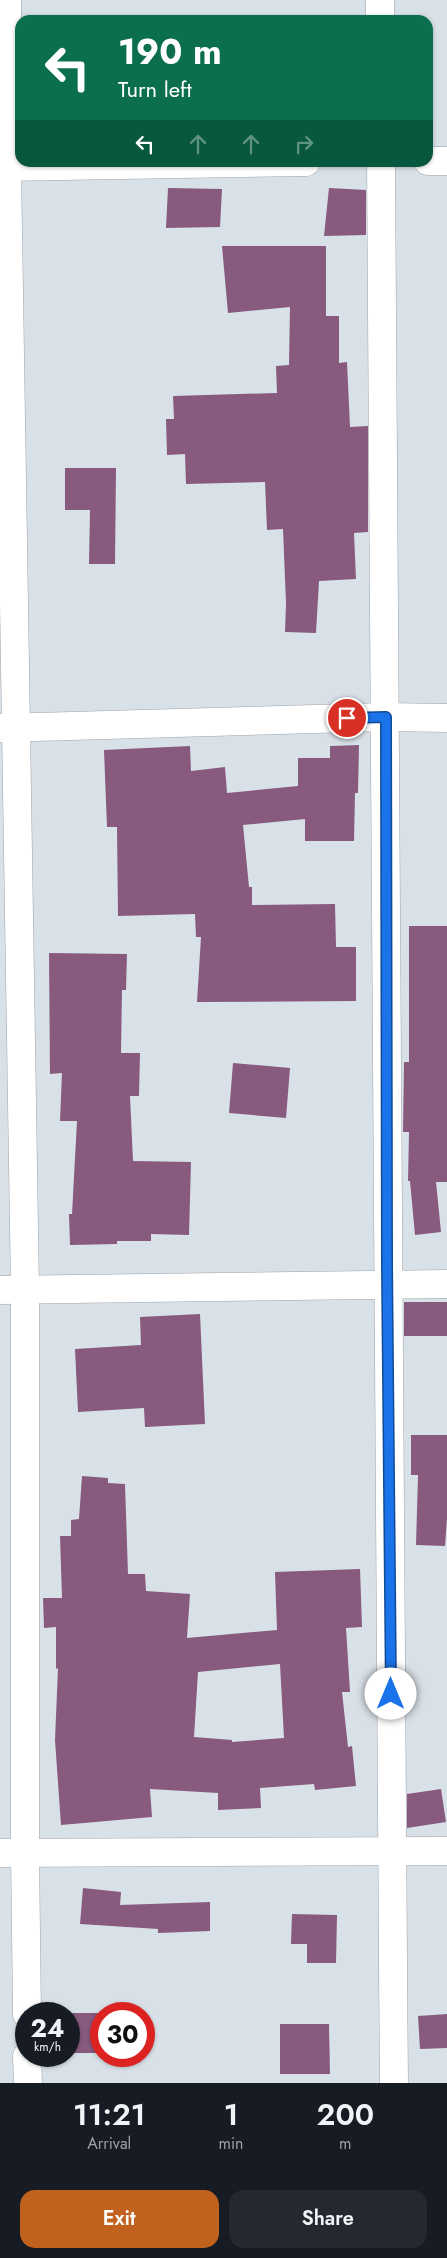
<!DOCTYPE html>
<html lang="en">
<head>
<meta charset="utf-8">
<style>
	:root { --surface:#171b24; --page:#242831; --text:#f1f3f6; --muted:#9ea1a6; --accent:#c1611e }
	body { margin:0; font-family:Jost,sans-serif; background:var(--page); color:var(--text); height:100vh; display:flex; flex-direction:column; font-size:19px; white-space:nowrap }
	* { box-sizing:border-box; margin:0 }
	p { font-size:16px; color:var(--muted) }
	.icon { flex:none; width:28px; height:28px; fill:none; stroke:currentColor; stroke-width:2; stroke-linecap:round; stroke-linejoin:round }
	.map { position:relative; height:2083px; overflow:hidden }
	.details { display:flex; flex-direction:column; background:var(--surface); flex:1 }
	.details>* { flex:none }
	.guide { position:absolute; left:15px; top:15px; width:418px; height:152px; border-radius:15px; box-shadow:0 1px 4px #0004; background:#0b6e4f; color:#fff; overflow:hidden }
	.speed { position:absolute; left:15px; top:2002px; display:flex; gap:10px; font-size:25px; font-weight:700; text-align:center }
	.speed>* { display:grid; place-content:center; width:65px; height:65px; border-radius:50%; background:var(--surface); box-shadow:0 1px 4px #0004; line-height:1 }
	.speed small { font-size:12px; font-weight:400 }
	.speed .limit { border:8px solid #d22; background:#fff; color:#111 }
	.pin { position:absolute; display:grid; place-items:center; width:42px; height:42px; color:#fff; margin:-21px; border:2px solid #fff; border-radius:50%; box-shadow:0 1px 5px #0007 }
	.me { position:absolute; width:55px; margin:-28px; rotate:0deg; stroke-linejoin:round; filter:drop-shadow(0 0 4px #0008) }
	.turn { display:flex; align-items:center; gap:18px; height:105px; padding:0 20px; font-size:22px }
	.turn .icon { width:65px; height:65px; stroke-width:2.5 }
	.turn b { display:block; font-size:35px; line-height:42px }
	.lanes { display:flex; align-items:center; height:48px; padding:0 20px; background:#0003; justify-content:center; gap:25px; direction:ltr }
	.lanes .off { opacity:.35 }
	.eta { display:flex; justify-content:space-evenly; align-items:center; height:85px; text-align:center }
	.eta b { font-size:30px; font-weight:600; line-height:35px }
	.action { display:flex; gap:10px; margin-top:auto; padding:10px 20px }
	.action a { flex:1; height:58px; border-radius:15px; background:var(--accent); color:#fff; font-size:20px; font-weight:600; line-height:58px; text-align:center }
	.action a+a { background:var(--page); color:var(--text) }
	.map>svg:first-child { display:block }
	.building { fill:#875a7e; fill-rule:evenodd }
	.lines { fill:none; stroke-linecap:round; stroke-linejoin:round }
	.minor-casing { stroke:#9ca3aa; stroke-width:29 }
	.minor { stroke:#fff; stroke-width:28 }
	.route-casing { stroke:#114b97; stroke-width:12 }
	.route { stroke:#1a73e8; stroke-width:9 }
</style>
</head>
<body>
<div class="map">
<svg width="447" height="2083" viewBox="0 0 447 2083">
	<rect width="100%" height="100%" fill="#d9e1e8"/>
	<g class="building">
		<path d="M168,188L222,189L220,227L166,228Z"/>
		<path d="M329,188L366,190V235L324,236Z"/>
		<path d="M222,246H326V316H339V363L347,362L350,427L368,426V532L354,533L356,579L319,581L316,633L285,632L286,603L283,529L267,530L265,482L186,484L185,454L167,455L166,419H174L173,396L277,393L276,366L289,365L290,307L228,313Z"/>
		<path d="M65,468H116L115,564H89L90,510H65Z"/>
		<path d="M359,745L358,793H355L354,841H305V819L243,825L249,887H252V905L335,904L336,947H356V1001L197,1002L201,937H196L195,914L118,916L117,827H107L104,750L190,746L191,771L225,767L227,793L298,786V758H330V746Z"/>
		<path d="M409,926H447V1182H436L441,1232L415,1235L410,1181H408L409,1132H403L404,1062H409Z"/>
		<path d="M49,953L127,954L126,990H122L121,1053H140L139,1096H130L133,1161L191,1162L189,1235L151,1234V1241H117V1244L70,1245L69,1214H72L77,1121H60L62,1073L50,1074Z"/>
		<path d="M233,1063L290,1068L286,1118L229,1113Z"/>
		<rect x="404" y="1302" width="43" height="34"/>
		<path d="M200,1314L205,1424L145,1427L144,1408L78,1412L75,1349L141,1345L140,1317Z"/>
		<path d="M411,1435H447V1519L445,1546L416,1545L418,1475H411Z"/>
		<path d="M82,1476L108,1478V1483L125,1484L128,1574H145L146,1591L190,1594L187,1638L277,1630L275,1572L360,1569L362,1627L346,1628L350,1692H342L348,1747L352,1746L356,1786L315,1790L314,1784L260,1788L261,1808L218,1810V1793L150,1789L152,1817L61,1825L55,1740L58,1668L56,1669V1627L44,1628L43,1598H62L60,1536H71V1520L79,1519ZM280,1664L284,1738L232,1742V1740L194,1737L198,1672Z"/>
		<path d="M441,1789L446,1822L407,1828V1794Z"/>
		<path d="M83,1888L121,1892L120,1905L210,1902V1931L158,1933V1929L80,1924Z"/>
		<path d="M292,1914L337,1915L336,1963H307V1944H291Z"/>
		<rect x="70" y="2013" width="31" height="40"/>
		<path d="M447,2014V2048L420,2049L418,2016Z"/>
		<path d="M280,2024H329L330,2074H280Z"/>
	</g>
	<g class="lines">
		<defs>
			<g id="minor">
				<path d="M7,0V167L25,1290V1852L27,2014"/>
				<path d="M380,0V20"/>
				<path d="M428,161H447"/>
				<path d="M381,162C387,803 388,1443 394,2083"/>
				<path d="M0,167L306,162"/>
				<path d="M0,728L386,717L447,718"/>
				<path d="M0,1290L447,1284"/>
				<path d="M0,1853L447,1851"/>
				<path d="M27,2056L28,2083"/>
			</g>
		</defs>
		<use href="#minor" class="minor-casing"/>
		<use href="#minor" class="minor"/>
	</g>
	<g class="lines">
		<defs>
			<path id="route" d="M347,718L386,717L387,1264L391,1694"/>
		</defs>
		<use href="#route" class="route-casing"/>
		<use href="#route" class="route"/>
	</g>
</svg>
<div class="speed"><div>24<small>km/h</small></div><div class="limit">30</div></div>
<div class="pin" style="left:347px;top:718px;background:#d93025"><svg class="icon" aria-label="arrive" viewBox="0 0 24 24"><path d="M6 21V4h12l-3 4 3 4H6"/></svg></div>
<svg class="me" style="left:391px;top:1694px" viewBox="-20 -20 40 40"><circle r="19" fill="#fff"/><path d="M0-13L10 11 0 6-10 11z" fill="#1a73e8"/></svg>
<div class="guide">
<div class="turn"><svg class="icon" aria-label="left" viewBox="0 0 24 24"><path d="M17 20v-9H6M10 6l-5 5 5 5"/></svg><div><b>190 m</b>Turn left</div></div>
<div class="lanes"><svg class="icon" aria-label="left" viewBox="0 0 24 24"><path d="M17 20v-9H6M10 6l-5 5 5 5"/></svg><svg class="icon off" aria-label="ahead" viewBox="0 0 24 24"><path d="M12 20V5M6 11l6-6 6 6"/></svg><svg class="icon off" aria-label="ahead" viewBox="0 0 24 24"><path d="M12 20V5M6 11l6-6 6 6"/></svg><svg class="icon off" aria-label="right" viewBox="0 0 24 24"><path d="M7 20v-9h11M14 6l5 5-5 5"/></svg></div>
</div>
</div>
<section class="details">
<div class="eta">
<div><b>11:21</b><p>Arrival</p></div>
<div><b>1</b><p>min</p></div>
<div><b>200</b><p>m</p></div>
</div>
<div class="action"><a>Exit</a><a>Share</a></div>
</section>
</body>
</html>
